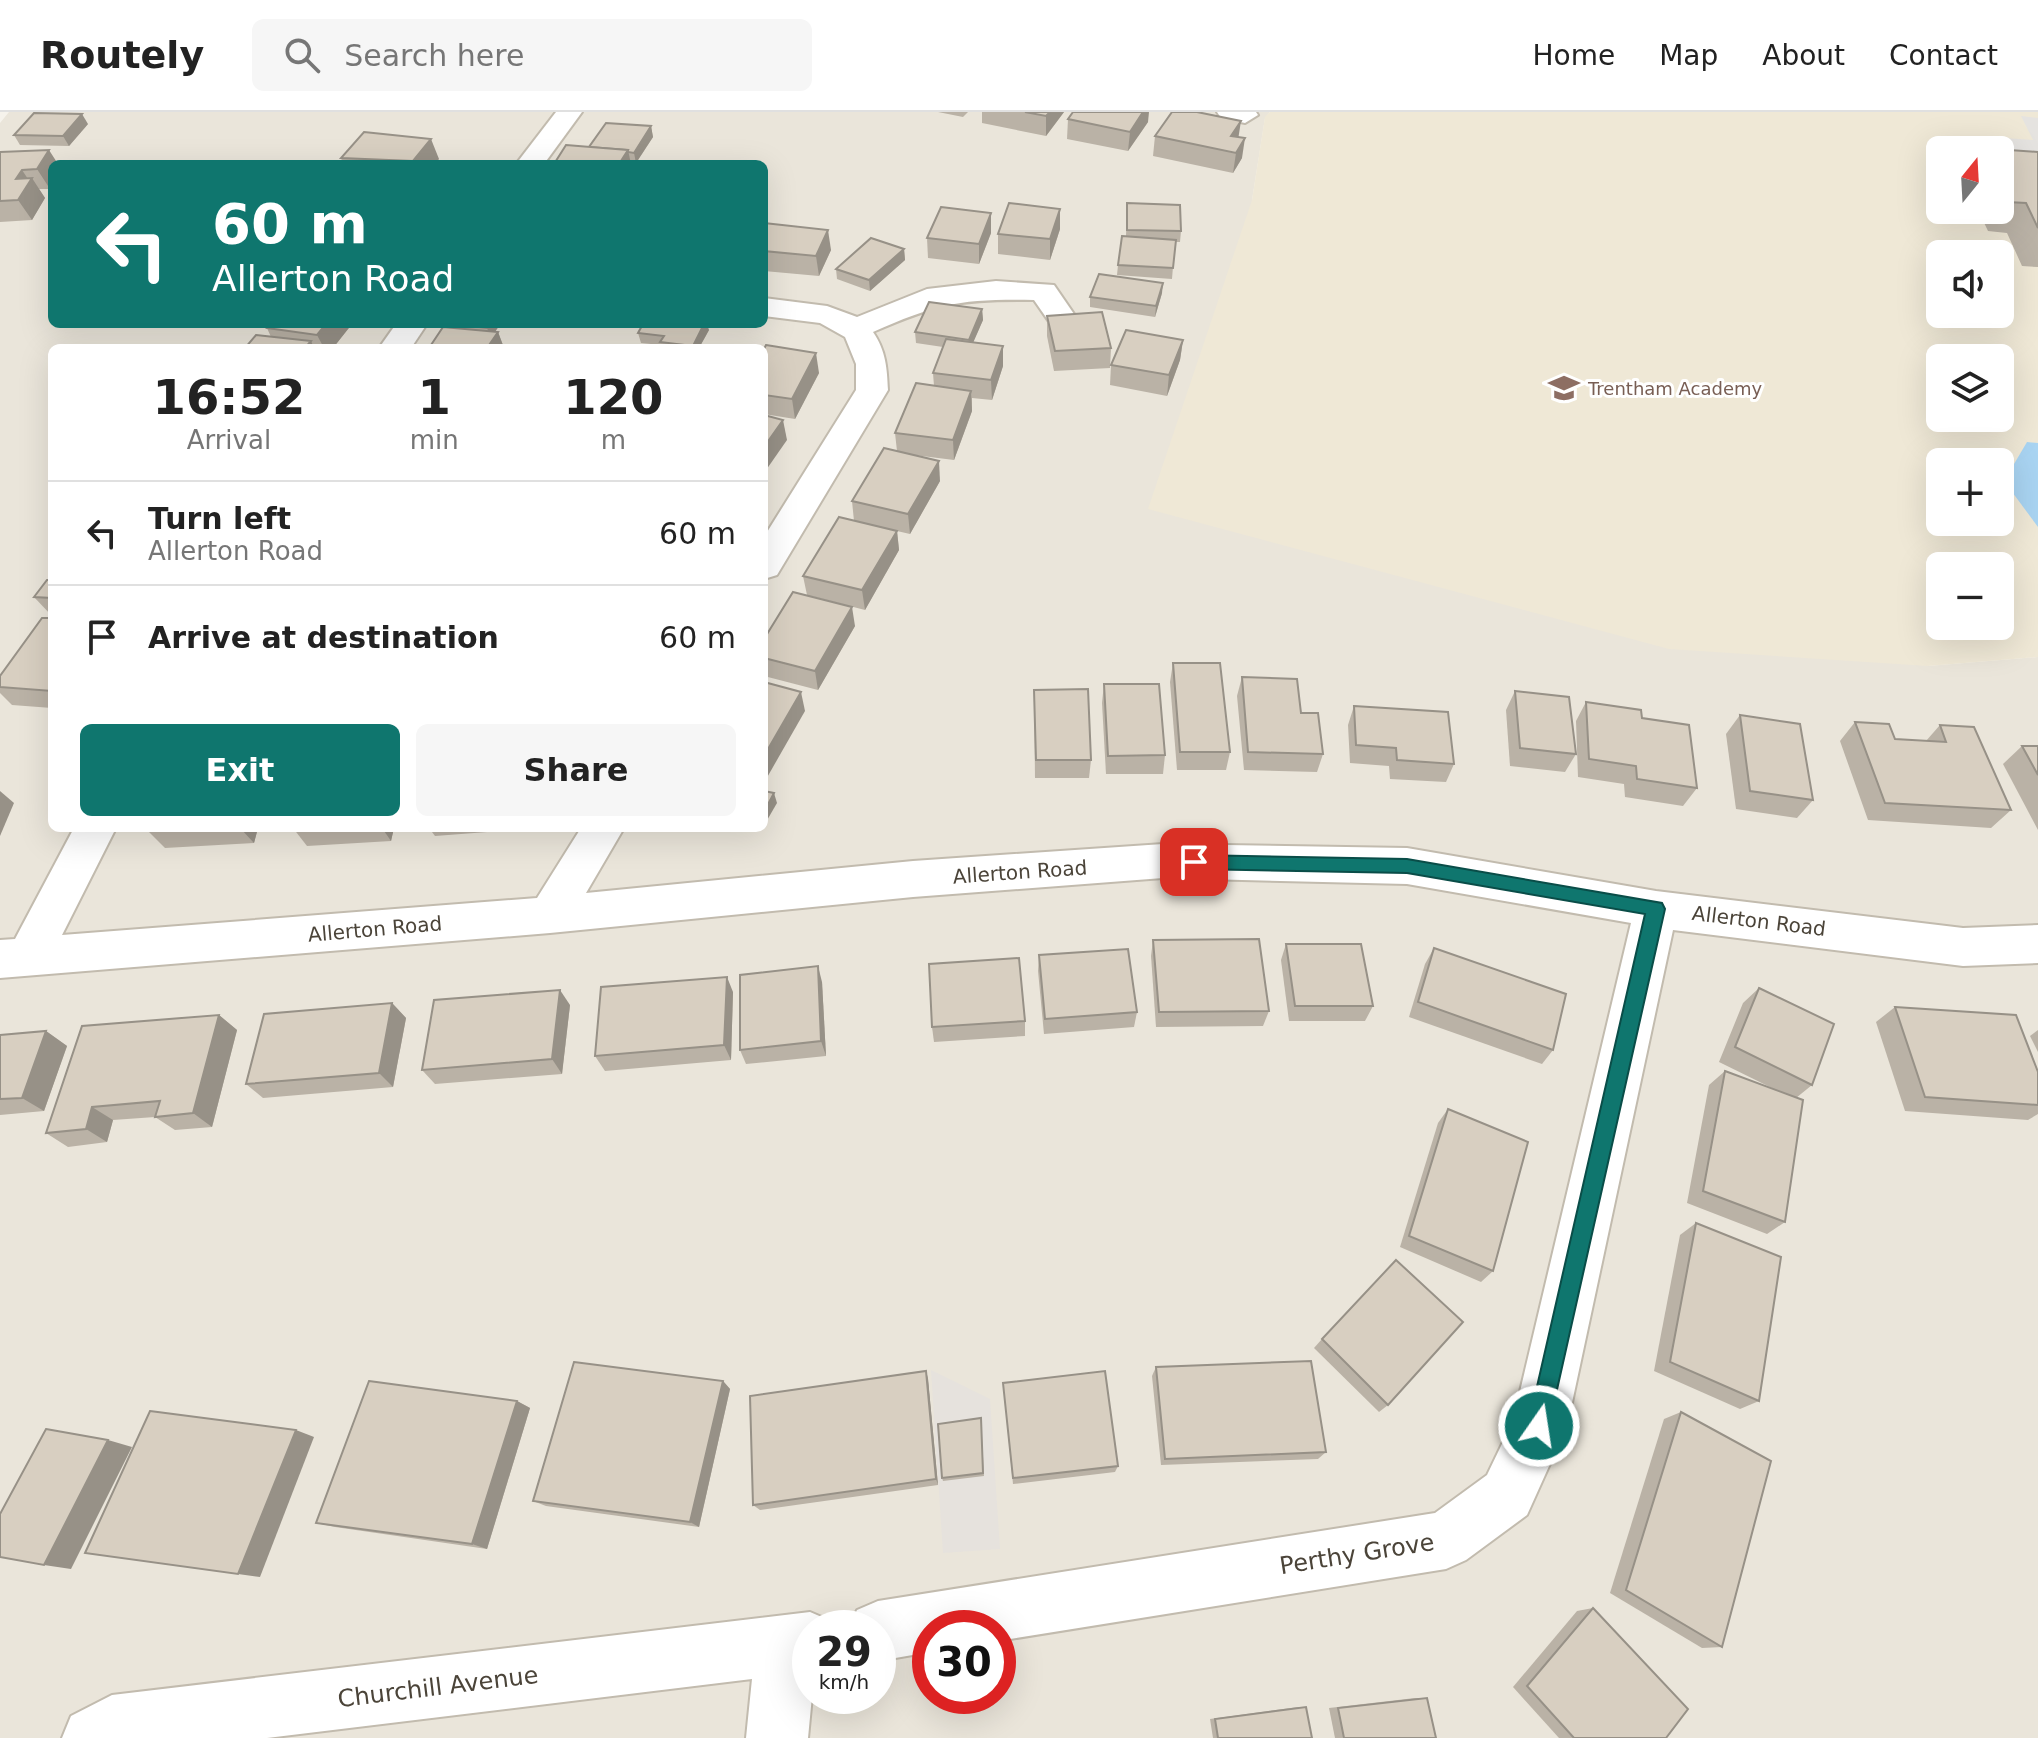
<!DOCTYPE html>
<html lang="en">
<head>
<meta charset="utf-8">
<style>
	:root { --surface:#fff; --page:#f6f6f6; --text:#222; --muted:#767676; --line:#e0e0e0; --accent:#0f766e }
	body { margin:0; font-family:"DejaVu Sans",sans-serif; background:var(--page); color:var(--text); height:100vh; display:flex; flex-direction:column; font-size:30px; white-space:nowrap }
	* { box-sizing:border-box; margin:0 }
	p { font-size:26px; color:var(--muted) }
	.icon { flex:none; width:44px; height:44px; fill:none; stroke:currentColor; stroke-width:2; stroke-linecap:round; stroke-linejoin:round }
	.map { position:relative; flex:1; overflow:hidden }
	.sheet { position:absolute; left:48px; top:232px; width:720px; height:488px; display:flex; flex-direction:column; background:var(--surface); border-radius:12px; box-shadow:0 8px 32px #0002 }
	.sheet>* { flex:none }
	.guide { position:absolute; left:48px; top:48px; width:720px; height:168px; border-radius:12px; box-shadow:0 8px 32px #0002; background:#0f766e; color:#fff; overflow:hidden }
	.needle { width:52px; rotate:18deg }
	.buttons { position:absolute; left:1926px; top:24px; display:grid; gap:16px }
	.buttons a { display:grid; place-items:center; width:88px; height:88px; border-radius:12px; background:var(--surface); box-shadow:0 8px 32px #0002; font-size:40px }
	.speed { position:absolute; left:792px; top:1498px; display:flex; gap:16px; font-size:40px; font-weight:700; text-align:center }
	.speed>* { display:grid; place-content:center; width:104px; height:104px; border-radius:50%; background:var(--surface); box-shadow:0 8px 32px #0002; line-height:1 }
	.speed small { font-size:20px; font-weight:400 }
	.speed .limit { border:12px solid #d22; background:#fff; color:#111 }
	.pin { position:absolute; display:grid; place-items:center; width:68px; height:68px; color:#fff; margin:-34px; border-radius:16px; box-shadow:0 4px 12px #0006 }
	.me { position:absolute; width:88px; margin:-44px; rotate:13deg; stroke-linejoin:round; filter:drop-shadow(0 0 6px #0008) }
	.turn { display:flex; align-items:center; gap:28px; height:168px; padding:0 32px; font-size:36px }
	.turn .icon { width:104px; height:104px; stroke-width:2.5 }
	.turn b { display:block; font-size:56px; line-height:68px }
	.eta { display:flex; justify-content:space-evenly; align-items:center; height:136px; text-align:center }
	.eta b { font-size:48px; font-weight:700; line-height:56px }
	.cta { display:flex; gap:16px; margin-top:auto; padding:16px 32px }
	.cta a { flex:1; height:92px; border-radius:12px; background:var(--accent); color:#fff; font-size:32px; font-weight:700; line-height:92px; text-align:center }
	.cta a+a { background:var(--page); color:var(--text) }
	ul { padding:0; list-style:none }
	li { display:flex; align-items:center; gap:24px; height:104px; padding:0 32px; border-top:2px solid var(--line) }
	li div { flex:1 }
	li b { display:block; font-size:30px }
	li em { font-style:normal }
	header { display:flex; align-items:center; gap:48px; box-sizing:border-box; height:112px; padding:0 40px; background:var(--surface); border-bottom:2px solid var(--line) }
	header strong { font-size:38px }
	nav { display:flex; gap:44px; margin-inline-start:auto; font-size:28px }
	.search { width:560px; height:72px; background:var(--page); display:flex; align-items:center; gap:20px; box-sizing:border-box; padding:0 28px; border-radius:12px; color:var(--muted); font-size:30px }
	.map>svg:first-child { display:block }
	.residential { fill:#eae5da; fill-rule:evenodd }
	.industrial { fill:#e6e2dd }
	.education { fill:#efe8d6; fill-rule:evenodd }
	.parking { fill:#e5e3e0 }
	.water { fill:#a9d4f2 }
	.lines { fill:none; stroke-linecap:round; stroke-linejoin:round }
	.minor-casing { stroke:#c2bbae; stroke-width:4 }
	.minor { fill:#fff; fill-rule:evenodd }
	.wall { fill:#bab2a6 }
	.shaded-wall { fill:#979187 }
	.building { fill:#d8cfc1; stroke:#979187; stroke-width:2 }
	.route { fill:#0f766e; stroke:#0a4d48; stroke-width:2 }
	.labels { text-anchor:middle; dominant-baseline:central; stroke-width:6; stroke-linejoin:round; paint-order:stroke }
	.far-education-label { font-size:18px; fill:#785e54; stroke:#fff; text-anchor:start }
	.street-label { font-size:20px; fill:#4b4439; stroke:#fff }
	.near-street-label { font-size:24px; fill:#4b4439; stroke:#fff }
</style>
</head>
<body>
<header>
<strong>Routely</strong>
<div class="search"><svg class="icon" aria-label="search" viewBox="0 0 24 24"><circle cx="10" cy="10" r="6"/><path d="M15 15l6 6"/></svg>Search here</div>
<nav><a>Home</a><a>Map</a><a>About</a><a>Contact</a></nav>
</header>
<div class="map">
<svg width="2038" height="1626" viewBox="0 0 2038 1626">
	<rect width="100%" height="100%" fill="#f6f3ec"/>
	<path class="residential" d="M9,0H1270L1265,6L1252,88L1928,554L2038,545V1626H0V11ZM52,52H764V212H52ZM52,236H764V716H52ZM810,1516H878V1584H810ZM930,1516H998V1584H930Z"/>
	<path class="industrial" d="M931,1258L990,1287L1000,1437L943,1441Z"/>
	<path class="education" d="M1270,0H2038V545L1928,554L1669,537L1148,397L1252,88L1265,5ZM1940,38H2000V98H1940ZM1940,142H2000V202H1940ZM1940,246H2000V306H1940ZM1940,350H2000V410H1940ZM1940,454H2000V514H1940Z"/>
	<path class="parking" d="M2021,4L2038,6V56L1995,38L1990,25L2033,28Z"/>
	<path class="water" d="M2027,330L2038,331V415L2004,369Z"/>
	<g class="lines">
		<defs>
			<g id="minor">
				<path d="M556,0H582L544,52H516Z"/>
				<path d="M1217,0H1256L1258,3L1245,11L1221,6Z"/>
				<path d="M996,169L1054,173L1076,205L1072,211H1050L1034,188C961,187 939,191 873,220C886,239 887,256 888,278L777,463L764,467V425L856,278V252L845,225L820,211L764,204V186L827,194L857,205L927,177Z"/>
				<path d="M396,212H427L411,236H379Z"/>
				<path d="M74,716H116L62,823L537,786L581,716H624L586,781L913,749L1163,732L1407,736L1656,779L1963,816L2038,813V851L1963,854L1673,818L1567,1314L1527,1403L1466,1448L1446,1457L998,1529V1516H930V1540L878,1549V1516H849L857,1498L878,1489L1435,1401L1487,1363L1513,1309L1631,811L1407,772L1163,766L913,785L550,821L0,866V828L15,827Z"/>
				<path d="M810,1500L831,1509L834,1516H810L812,1584L808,1626H746L752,1567L267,1626H62L71,1604L112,1583Z"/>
			</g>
		</defs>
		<use href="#minor" class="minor-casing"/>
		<use href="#minor" class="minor"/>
	</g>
	<g class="wall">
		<path d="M938,0H968L963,5Z"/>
		<path d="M982,0H1064L1046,24L982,11Z"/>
		<path d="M1068,7L1148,10L1128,39L1067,27Z"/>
		<path d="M88,12L69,34L20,33L14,23Z"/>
		<path d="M651,14L653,25L636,51L631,50L589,35Z"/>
		<path d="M1155,24L1238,25L1242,46L1233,61L1153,44Z"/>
		<path d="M1981,36L2038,40V155L2022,154L2007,121L1988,119L1978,98H2000V38H1980Z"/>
		<path d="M0,40L52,52V74L50,77H39L45,86L32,108L0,110Z"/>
		<path d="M341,46L439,47L434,52H343Z"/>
		<path d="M1127,91L1181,119L1180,130H1175L1172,167L1117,163L1118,153L1126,124Z"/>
		<path d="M1060,97V117L1050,148L998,142V122Z"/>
		<path d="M764,111L831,138L819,164L764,159Z"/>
		<path d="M991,121L979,152L928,146L927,126Z"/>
		<path d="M904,137L905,148L870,179L837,167L836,157Z"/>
		<path d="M1162,181L1155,205L1090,195V185Z"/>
		<path d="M982,197L983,208L973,230L1003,254L992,288L972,286V299L954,348L914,343L940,369L910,422L897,419L899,438L865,498L811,484L855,514L818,578L764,564V527L807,483L803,464L854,409L852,389L897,339L895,321L934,274L933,261L943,235L916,231L915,220Z"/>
		<path d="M1047,204L1111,236L1110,256L1054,259L1047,224Z"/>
		<path d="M270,212H352L333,236H245L271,225L267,216Z"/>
		<path d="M454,212H527L525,216L499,214L495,219L498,220L504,236H429L455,216Z"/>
		<path d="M709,218L699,236H662L661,233L641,231L638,221Z"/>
		<path d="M1183,228L1180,248L1167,284L1110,273L1111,253Z"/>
		<path d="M764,237L819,261L795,307L764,302Z"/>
		<path d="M52,468V504L34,485Z"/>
		<path d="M52,506V596L12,593L0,581V564Z"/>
		<path d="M1173,551L1230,640L1226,658H1177L1170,570Z"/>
		<path d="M1242,565L1301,601L1323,642L1317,660L1244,658L1237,584Z"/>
		<path d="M1104,572L1165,643L1163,662H1106L1102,591Z"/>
		<path d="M1034,578L1091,648L1089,666H1035Z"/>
		<path d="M1515,579L1576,642L1565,660L1510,654L1506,598Z"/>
		<path d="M1586,590L1642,606L1697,676L1683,694L1625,685L1624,672L1578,665L1576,609Z"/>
		<path d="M1354,594L1454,652L1446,670L1390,667L1389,654L1350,651L1348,613Z"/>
		<path d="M1740,603L1813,688L1797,706L1736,697L1726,622Z"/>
		<path d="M1855,610L1895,627L1926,629L1940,613L2011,698L1991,716L1868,708L1840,629Z"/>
		<path d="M2022,634H2038V718L2003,652Z"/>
		<path d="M149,716H258L254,731L165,736L148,719Z"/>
		<path d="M293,716H394L391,729L307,734Z"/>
		<path d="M429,716H514V718L435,724Z"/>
		<path d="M1153,828L1269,899L1263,914L1156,915L1151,844Z"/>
		<path d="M1286,832L1373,894L1365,909H1289L1281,848Z"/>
		<path d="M1434,836L1553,938L1542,952L1409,905L1425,852Z"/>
		<path d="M1039,843L1137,900L1134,915L1044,922L1038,859Z"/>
		<path d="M822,870L826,944L746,952L740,938Z"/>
		<path d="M1759,876L1812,973L1796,986L1785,1110L1767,1122L1687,1091L1709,973L1725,959L1776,978L1719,950L1743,891Z"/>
		<path d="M733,880L731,948L605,959L595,944Z"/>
		<path d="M392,891L406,906L393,975L263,986L246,972Z"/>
		<path d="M570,893L562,962L435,972L422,958Z"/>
		<path d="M1895,895L2038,960V1002L2028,1008L1905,999L1876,910Z"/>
		<path d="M219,903L237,918L212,1015L175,1018L155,1005L113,1008L107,1030L68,1035L46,1021Z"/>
		<path d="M1025,909V924L934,930L932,915Z"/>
		<path d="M2038,918V940L2030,924Z"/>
		<path d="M46,919L67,934L44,999L0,1003V923Z"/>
		<path d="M1448,997L1493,1159L1481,1170L1400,1135L1438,1011Z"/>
		<path d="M1696,1111L1759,1289L1740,1297L1654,1259L1680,1123Z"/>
		<path d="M1322,1227L1388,1293L1379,1300L1314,1236Z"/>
		<path d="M1156,1255L1326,1340L1318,1347L1161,1353L1152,1264Z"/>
		<path d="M926,1259L928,1267L938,1373L760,1398L753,1393Z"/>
		<path d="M723,1269L730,1277L699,1415L546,1394L533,1389Z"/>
		<path d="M1003,1271L1118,1354L1115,1360L1013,1372Z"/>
		<path d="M517,1289L530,1296L487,1437L335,1415L316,1411Z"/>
		<path d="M1681,1300L1722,1535L1702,1536L1610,1481L1664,1307Z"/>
		<path d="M981,1306L984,1364L943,1369L942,1366Z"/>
		<path d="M1593,1496L1666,1626H1559L1513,1575L1577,1499Z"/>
		<path d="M1415,1586H1427L1436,1626H1335L1329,1596Z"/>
		<path d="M1298,1595H1306L1312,1626H1213L1210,1607Z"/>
	</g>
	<g class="shaded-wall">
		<path d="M1050,0H1064L1046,24V4Z"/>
		<path d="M1143,0H1149L1148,10L1128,39L1130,20Z"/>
		<path d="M82,2L88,12L69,34L63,24Z"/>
		<path d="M1241,9L1238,28L1231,24Z"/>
		<path d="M651,14L653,25L636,51L634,41Z"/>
		<path d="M1245,26L1242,46L1233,61L1236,41Z"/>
		<path d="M431,27L439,47L434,52H414L413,49Z"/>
		<path d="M49,38L58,52H52V74L50,77L37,57Z"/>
		<path d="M628,38L631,52H619Z"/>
		<path d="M22,58L30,70L32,66L45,86L32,108L18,88L16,67Z"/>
		<path d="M1060,97V117L1050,148V127Z"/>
		<path d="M991,101V121L979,152V132Z"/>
		<path d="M828,118L831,138L819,164L816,144Z"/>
		<path d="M904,137L905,148L870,179L869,168Z"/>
		<path d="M1163,171L1162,181L1155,205L1156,194Z"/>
		<path d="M982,197L983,208L970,238L969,228Z"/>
		<path d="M326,212H352L333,236H324L317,223Z"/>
		<path d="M490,212H498L499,214L491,226L487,216Z"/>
		<path d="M704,212H707L709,218L699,236H693V234Z"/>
		<path d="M498,220L504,236H487Z"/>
		<path d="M1183,228L1180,248L1167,284L1169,263Z"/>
		<path d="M311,229L314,236H305Z"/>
		<path d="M1003,234V254L992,288L991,268Z"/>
		<path d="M816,241L819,261L795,307L792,287Z"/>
		<path d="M971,279L972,299L954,348L953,328Z"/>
		<path d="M783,308L787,328L764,361V335Z"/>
		<path d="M939,349L940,369L910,422L908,402Z"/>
		<path d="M897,419L899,438L865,498L862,478Z"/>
		<path d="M852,495L855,514L818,578L815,559Z"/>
		<path d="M801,580L805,599L765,669L764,644Z"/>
		<path d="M0,679L14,691L0,724Z"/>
		<path d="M774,681L777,691L766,710L764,700Z"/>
		<path d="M240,716H258L254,731Z"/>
		<path d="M382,716H394L391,729Z"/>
		<path d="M818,854L822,870L826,944L821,929Z"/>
		<path d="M727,865L733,880L731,948L724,933Z"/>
		<path d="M560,878L570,893L562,962L552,947Z"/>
		<path d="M392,891L406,906L393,975L379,961Z"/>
		<path d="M219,903L237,918L212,1015L193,1001Z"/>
		<path d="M46,919L67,934L44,999L22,986Z"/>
		<path d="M92,995L113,1008L107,1030L86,1017Z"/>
		<path d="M926,1259L928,1267L938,1373L936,1367Z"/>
		<path d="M723,1269L730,1277L699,1415L690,1410Z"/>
		<path d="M517,1289L530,1296L487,1437L472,1432Z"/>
		<path d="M296,1318L314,1325L260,1465L238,1462Z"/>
		<path d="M108,1328L132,1335L71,1457L44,1453Z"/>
	</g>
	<g class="building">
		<path d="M1025,0H1050L1046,4Z"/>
		<path d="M1073,0H1143L1130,20L1068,7Z"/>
		<path d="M1172,0H1197L1241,9L1231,24L1245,26L1236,41L1155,24Z"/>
		<path d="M34,1L82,2L63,24L14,23Z"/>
		<path d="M606,11L651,14L634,41L628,40V38L589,35Z"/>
		<path d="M364,20L431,27L413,49L341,46Z"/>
		<path d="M566,33L628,38L619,52H554Z"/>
		<path d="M1981,36L2038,40V116L2026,91L2007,90L2000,75V38H1983Z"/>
		<path d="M49,38L37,57L22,58L16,67L32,66L18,88L0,89V40Z"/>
		<path d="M1009,91L1060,97L1050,127L998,122Z"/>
		<path d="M1127,91L1180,93L1181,119L1127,118Z"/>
		<path d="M941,95L991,101L979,132L927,126Z"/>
		<path d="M764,111L828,118L816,144L764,139Z"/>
		<path d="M1122,124L1176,128L1173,156L1118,153Z"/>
		<path d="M871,126L904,137L869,168L836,157Z"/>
		<path d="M1099,162L1163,171L1156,194L1090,185Z"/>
		<path d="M929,190L982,197L969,228L915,220Z"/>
		<path d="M1102,200L1111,236L1055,239L1047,204Z"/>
		<path d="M270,212H326L317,223L267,216Z"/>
		<path d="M454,212H490L487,216Z"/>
		<path d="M643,212H704L693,234L660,230L664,224L638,221Z"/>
		<path d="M443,215L498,220L487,236H429Z"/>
		<path d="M1126,218L1183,228L1169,263L1111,253Z"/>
		<path d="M256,223L311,229L305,236H245Z"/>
		<path d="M946,227L1003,234L991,268L933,261Z"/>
		<path d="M766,233L816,241L792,287L764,283V237Z"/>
		<path d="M916,271L971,279L953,328L895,321Z"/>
		<path d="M764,303L783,308L764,335Z"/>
		<path d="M884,336L939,349L908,402L852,389Z"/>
		<path d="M839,405L897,419L862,478L803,464Z"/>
		<path d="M47,468H52V486L34,485Z"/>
		<path d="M793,480L852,495L815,559L764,546V527Z"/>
		<path d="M42,506H52V579L0,575V564Z"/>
		<path d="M1173,551H1220L1230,640H1180Z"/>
		<path d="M1242,565L1297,567L1301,601H1318L1323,642L1248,640Z"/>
		<path d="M764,570L801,580L764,644Z"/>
		<path d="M1104,572H1159L1165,643L1108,644Z"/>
		<path d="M1088,577L1091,648H1036L1034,578Z"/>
		<path d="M1515,579L1569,585L1576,642L1520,636Z"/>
		<path d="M1586,590L1641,598L1642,606L1689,613L1697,676L1637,667L1636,654L1589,647Z"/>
		<path d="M1354,594L1448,600L1454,652L1397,648L1396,636L1356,633Z"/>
		<path d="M1740,603L1800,612L1813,688L1750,679Z"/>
		<path d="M1855,610L1889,612L1895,627L1946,630L1940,613L1974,615L2011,698L1885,691Z"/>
		<path d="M2022,634H2038V663Z"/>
		<path d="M764,679L774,681L764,700Z"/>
		<path d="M149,716H196L148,719Z"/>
		<path d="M1259,827L1269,899L1159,900L1153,828Z"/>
		<path d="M1286,832H1361L1373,894H1295Z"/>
		<path d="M1434,836L1566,882L1553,938L1418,890Z"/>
		<path d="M1128,837L1137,900L1045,907L1039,843Z"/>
		<path d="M1019,846L1025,909L932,915L929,852Z"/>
		<path d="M818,854L821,929L740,938V863Z"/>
		<path d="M727,865L724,933L595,944L601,875Z"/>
		<path d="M1759,876L1834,912L1812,973L1735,935Z"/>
		<path d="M560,878L552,947L422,958L434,888Z"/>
		<path d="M392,891L379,961L246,972L264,902Z"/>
		<path d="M1895,895L2016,903L2038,960V993L1925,985Z"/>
		<path d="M219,903L193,1001L155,1005L160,989L92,995L86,1017L46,1021L82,914Z"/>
		<path d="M46,919L22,986L0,987V923Z"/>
		<path d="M1725,959L1803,988L1785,1110L1703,1079Z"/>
		<path d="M1448,997L1528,1030L1493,1159L1409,1124Z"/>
		<path d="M1696,1111L1781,1145L1759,1289L1670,1250Z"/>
		<path d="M1396,1148L1463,1210L1388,1293L1322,1227Z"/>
		<path d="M1311,1249L1326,1340L1165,1347L1156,1255Z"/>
		<path d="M574,1250L723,1269L690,1410L533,1389Z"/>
		<path d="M926,1259L936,1367L753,1393L750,1284Z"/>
		<path d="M1105,1259L1118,1354L1013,1366L1003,1271Z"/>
		<path d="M369,1269L517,1289L472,1432L316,1411Z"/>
		<path d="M150,1299L296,1318L238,1462L85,1441Z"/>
		<path d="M1681,1300L1771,1349L1722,1535L1626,1478Z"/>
		<path d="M981,1306L983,1361L942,1366L938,1312Z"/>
		<path d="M46,1317L108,1328L44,1453L0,1445V1402Z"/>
		<path d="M1593,1496L1688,1597L1666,1626H1574L1527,1574Z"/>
		<path d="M1427,1586L1436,1626H1344L1338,1596Z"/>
		<path d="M1306,1595L1312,1626H1218L1215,1607Z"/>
	</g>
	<path class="route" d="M1194,743L1407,747L1662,791L1665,797L1547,1322L1539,1326L1531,1322L1528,1314L1645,802L1407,761L1194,757L1185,750Z"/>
	<defs>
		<symbol id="school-bare" viewBox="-9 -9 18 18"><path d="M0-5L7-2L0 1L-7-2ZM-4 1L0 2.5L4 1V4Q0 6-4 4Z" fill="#8d6e63" stroke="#fff" stroke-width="2.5" paint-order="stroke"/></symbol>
	</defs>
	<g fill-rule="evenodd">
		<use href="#school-bare" x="1542" y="254" width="44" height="44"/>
	</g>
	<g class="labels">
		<g class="far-education-label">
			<text x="1588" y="276">Trentham Academy</text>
		</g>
		<g class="street-label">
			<text transform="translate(1020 760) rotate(-4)">Allerton Road</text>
			<text transform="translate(1759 809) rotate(7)">Allerton Road</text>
			<text transform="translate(375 817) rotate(-5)">Allerton Road</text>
		</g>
		<g class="near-street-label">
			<text transform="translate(1357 1442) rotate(-9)">Perthy Grove</text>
			<text transform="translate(438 1575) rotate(-7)">Churchill Avenue</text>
		</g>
	</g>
</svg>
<div class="buttons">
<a><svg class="needle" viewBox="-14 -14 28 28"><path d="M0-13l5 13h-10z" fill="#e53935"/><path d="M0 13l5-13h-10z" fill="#767676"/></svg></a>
<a><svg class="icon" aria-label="sound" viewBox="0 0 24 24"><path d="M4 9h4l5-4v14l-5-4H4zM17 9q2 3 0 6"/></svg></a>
<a><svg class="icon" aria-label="layers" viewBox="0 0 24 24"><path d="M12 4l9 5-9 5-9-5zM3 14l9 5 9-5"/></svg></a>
<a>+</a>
<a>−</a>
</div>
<div class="speed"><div>29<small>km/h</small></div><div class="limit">30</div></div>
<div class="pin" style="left:1194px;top:750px;background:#d93025"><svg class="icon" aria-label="arrive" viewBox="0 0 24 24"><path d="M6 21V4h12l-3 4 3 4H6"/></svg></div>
<svg class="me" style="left:1539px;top:1314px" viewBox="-20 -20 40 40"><circle r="17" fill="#0f766e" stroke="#fff" stroke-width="3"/><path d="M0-11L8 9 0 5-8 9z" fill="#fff"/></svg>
<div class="guide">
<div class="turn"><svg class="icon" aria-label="left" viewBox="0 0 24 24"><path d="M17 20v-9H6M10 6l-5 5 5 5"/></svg><div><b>60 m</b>Allerton Road</div></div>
</div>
<section class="sheet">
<div class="eta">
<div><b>16:52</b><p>Arrival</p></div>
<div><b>1</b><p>min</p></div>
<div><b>120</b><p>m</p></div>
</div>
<ul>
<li><svg class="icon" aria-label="left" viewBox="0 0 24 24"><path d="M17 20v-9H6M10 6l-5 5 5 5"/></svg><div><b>Turn left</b><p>Allerton Road</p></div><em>60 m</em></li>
<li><svg class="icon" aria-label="arrive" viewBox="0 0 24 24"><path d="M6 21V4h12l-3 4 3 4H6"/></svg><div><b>Arrive at destination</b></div><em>60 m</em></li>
</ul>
<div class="cta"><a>Exit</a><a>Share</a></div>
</section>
</div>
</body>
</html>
